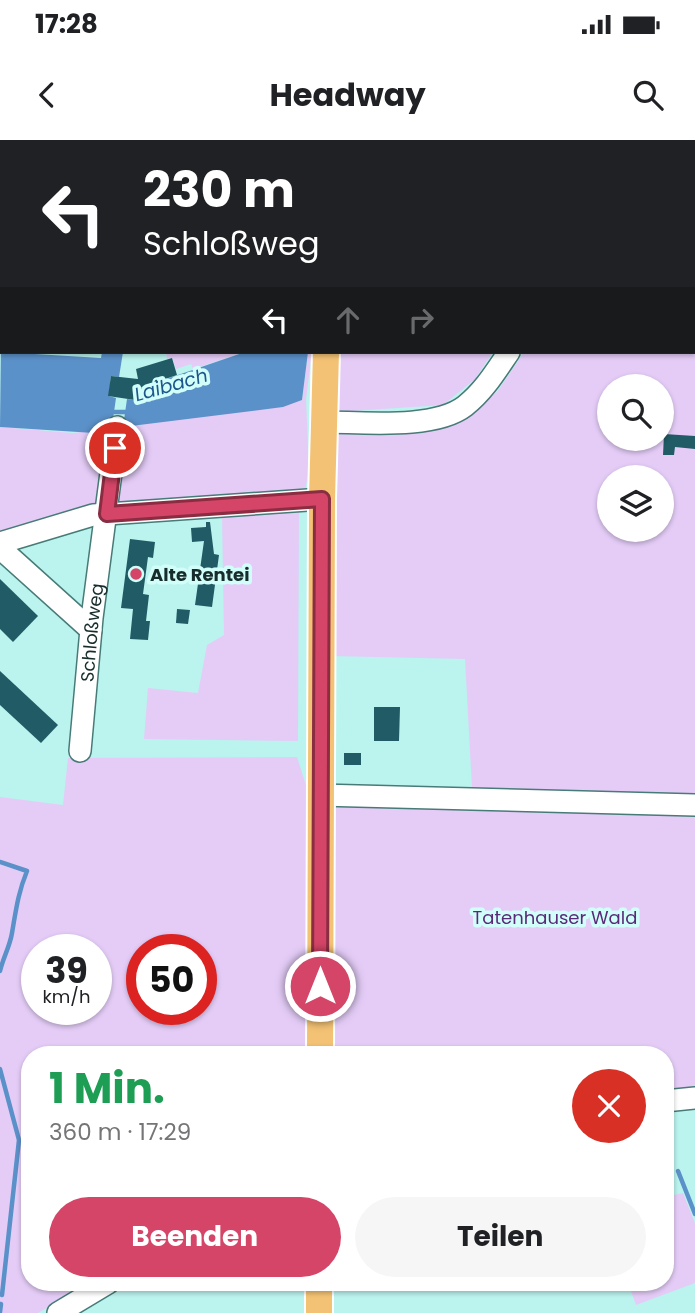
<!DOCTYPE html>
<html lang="de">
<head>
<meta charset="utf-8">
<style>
	:root { --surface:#fff; --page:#f6f6f6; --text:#202124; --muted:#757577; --accent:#d44567 }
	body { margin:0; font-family:Poppins,sans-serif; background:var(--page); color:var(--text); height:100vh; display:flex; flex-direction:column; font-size:26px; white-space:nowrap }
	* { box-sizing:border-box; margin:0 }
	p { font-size:23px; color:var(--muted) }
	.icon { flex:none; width:38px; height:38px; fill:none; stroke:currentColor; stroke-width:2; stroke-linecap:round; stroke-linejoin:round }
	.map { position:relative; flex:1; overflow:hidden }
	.panel { position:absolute; left:21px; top:906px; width:653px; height:245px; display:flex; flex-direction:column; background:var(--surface); border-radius:28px; box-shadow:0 2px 5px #0004 }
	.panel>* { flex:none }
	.banner { position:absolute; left:0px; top:0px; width:696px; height:214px; box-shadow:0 2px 5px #0004; background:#202124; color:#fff; overflow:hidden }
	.buttons { position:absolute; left:597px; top:234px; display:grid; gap:14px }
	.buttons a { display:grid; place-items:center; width:77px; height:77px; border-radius:50%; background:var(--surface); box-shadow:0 2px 5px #0004; font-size:35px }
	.speed { position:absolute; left:21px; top:794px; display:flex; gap:14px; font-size:35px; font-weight:700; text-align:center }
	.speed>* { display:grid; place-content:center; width:91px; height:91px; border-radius:50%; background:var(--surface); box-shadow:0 2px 5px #0004; line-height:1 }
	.speed small { font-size:18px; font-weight:400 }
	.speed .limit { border:10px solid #d22; background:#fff; color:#111 }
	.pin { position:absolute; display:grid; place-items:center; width:60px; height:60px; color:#fff; margin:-30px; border:4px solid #fff; border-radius:50%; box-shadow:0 2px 7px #0007 }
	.me { position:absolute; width:77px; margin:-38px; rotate:0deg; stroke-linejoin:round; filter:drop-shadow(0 0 5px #0008) }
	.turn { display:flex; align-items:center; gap:24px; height:147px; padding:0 28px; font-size:32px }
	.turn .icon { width:91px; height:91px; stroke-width:2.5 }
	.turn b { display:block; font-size:49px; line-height:60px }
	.lanes { display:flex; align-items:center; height:66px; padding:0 28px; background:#0003; justify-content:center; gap:35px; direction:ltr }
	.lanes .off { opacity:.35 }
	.round { display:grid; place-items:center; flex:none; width:74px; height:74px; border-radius:37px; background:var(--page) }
	.head { display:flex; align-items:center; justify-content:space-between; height:119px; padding:0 28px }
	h1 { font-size:42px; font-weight:700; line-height:52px; color:#1e9e55 }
	.primary-button { display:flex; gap:14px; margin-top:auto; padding:14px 28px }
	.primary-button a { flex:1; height:80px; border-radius:42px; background:var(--accent); color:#fff; font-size:28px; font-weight:700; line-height:80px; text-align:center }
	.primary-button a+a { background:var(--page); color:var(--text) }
	.status { display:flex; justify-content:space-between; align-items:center; height:49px; padding:0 35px; background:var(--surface); direction:ltr }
	.status svg { height:19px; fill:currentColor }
	header { display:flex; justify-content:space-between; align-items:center; height:91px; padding:0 28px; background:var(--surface); font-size:32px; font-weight:700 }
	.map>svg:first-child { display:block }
	.green { fill:#e4ccf7; fill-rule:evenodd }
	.water { fill:#5b91c9 }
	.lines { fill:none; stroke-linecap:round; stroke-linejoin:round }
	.stream { stroke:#5b91c9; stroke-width:4.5 }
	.building { fill:#215b65 }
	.minor-casing { stroke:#477b77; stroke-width:24 }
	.major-casing { stroke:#fff; stroke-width:30 }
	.minor { stroke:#fff; stroke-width:21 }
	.major { stroke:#f3c274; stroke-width:26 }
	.route-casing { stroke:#8a2d43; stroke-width:18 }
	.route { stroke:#d44567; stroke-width:12 }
	.poi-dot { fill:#d44567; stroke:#d2fefa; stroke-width:2.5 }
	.labels { text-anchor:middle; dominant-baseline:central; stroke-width:7; stroke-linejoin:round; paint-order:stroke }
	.poi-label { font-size:18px; font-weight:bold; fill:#172d2c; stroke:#d2fefa; text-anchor:start }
	.street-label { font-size:18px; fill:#172d2c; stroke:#d2fefa }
	.park-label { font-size:18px; fill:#5a2a78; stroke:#d2fefa }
	.water-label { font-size:19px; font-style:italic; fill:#1e578d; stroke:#d2fefa }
</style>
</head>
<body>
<div class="status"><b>17:28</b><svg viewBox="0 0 49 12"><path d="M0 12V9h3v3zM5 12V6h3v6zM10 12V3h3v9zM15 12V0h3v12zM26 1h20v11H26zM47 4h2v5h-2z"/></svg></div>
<header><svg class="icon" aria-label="back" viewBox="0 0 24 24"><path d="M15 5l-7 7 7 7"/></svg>Headway<svg class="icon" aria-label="search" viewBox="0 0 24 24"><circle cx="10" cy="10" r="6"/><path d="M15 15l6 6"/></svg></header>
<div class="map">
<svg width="695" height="1173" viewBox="0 0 695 1173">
	<rect width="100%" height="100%" fill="#bbf3ee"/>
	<g class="green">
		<path d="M0,0H348L2,2L0,121Z"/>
		<path d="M695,92V953L665,956V915H30V1143H91L38,1173H0V657L63,665L68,618L297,617L312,664L473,666L465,519L330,516L337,287L468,273L497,252L524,212H695ZM609,247H662V299H609ZM609,338H662V390H609ZM37,810H96V870H37ZM142,810H201V870H142Z"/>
		<path d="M166,212H245L193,229L191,224L176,229L172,218L167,219Z"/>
		<path d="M308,212H312L306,259L309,329L305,351L0,398V287L73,293L252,270L302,260Z"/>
		<path d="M337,212H493L475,239L443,265L337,272Z"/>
		<path d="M299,368L298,601L144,599L148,548L198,553L207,505L224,495L222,374Z"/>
		<path d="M683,1053L695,1083V1143L636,1165L628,1143H665V1057Z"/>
	</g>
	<g class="water">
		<path d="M2,120V212L101,218L102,212H123L119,237L111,236L109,256L116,258L112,286L94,293L0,287Z"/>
		<path d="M245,212H308L302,260L283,267L123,287L127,259L135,260L137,249Z"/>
	</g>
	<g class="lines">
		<g class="stream">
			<path d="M553,2V0"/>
			<path d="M109,272H129"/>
			<path d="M0,722L27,731C18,753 16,770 12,793C10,806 3,818 0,831"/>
			<path d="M0,929L19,1000L2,1155"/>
			<path d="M678,1031L695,1074"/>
			<path d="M0,1172L1,1164"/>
		</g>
	</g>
	<g class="building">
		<path d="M172,218L177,235L136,249L135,260L108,256L111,236L138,239L136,229Z"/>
		<path d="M664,294L695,296V309L675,307L674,315H663Z"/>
		<path d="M206,382H210L214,414L219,415L212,467L195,465L204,401L192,402L191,388L206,387Z"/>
		<path d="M130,399L155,402L153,418L148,417L143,454L149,455L146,481H150L148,500L130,499L133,469L121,468Z"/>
		<path d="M0,439L38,476L13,502L0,489Z"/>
		<path d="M177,469L190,470L188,484L176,483Z"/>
		<path d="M0,531L58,585L41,603L0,565Z"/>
		<path d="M374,567H400L399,601H374Z"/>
		<rect x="344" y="613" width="17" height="12"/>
	</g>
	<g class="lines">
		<defs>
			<g id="minor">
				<path d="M323,282C362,282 434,290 465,266C484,251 496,231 509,212"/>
				<path d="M0,403L93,375L322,359"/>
				<path d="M0,408L91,490"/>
				<path id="s1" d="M80,611L92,478L117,287"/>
				<path d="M320,655L695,665"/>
				<path d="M665,961L695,958"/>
				<path d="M58,1173L108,1143"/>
			</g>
			<g id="major">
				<path d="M391,2V0"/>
				<path d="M320,915L322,359L326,212"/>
				<path d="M319,1173V1143"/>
			</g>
		</defs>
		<use href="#minor" class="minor-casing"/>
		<use href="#major" class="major-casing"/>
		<use href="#minor" class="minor"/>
		<use href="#major" class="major"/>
	</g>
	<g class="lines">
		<defs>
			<path id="route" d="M115,308L107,374L322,359L320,846"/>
		</defs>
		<use href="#route" class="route-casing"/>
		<use href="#route" class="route"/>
	</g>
	<circle class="poi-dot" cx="136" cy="434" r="7"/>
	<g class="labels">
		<g class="poi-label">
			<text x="150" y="434">Alte Rentei</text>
		</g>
		<g class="street-label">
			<text stroke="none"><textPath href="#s1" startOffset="119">Schloßweg</textPath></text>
		</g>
		<g class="park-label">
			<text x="555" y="777">Tatenhauser Wald</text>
		</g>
		<g class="water-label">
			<text transform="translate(171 245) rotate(-16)">Laibach</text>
		</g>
	</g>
</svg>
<div class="buttons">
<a><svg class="icon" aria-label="search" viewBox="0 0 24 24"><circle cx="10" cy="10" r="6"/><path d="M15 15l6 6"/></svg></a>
<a><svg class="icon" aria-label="layers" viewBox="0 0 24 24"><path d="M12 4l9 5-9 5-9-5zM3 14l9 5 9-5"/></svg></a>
</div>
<div class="speed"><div>39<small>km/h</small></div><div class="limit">50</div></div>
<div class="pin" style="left:115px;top:308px;background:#d93025"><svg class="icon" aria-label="arrive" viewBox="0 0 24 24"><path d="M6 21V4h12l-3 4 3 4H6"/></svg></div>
<svg class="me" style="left:320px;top:846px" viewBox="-20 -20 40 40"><circle r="17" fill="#d44567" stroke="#fff" stroke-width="3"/><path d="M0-11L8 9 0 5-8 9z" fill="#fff"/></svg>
<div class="banner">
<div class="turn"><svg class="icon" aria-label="left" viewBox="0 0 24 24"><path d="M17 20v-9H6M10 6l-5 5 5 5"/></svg><div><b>230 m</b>Schloßweg</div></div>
<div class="lanes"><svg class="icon" aria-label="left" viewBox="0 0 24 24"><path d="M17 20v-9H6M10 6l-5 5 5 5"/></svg><svg class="icon off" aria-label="ahead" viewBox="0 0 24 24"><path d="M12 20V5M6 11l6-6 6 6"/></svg><svg class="icon off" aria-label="right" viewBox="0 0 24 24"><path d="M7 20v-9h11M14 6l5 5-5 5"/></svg></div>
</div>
<section class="panel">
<div class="head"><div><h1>1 Min.</h1><p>360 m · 17:29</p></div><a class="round" style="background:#d93025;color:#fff"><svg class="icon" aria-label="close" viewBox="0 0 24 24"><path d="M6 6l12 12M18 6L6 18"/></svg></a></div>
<div class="primary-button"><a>Beenden</a><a>Teilen</a></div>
</section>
</div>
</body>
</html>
